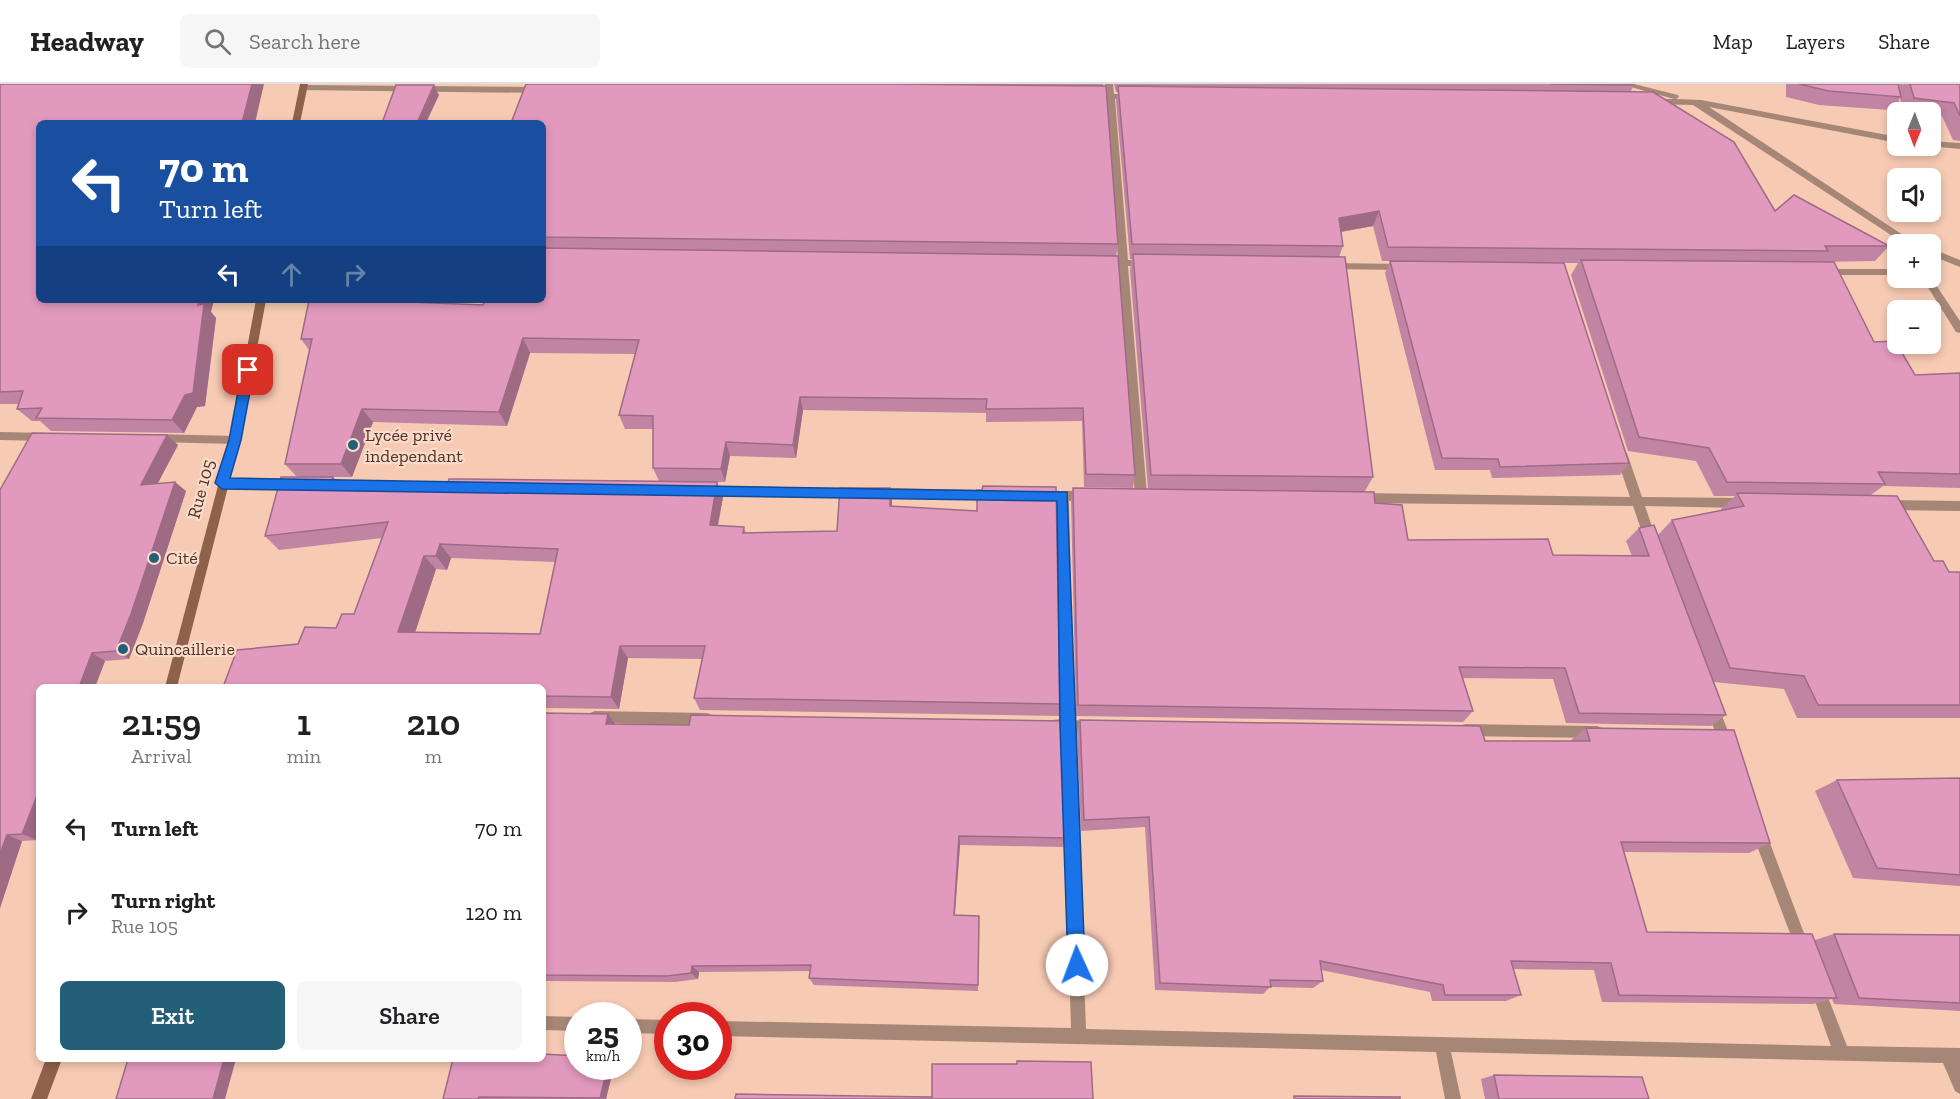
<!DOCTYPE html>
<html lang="en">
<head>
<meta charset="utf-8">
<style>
	:root { --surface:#fff; --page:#f6f6f6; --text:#202124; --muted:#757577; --line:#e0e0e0; --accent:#235f77 }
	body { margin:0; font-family:"Zilla Slab",serif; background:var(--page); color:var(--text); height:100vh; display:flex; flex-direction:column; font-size:22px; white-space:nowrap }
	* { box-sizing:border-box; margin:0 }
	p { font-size:20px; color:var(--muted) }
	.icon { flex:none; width:33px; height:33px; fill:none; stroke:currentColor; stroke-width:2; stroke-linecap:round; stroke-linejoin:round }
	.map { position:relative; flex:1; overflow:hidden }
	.drawer { position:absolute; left:36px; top:600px; width:510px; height:378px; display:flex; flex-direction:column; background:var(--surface); border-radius:9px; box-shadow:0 3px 9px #0003 }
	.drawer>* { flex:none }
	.guide { position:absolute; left:36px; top:36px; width:510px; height:183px; border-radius:9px; box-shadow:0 3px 9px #0003; background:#1a4fa0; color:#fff; overflow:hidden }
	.needle { width:39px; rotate:181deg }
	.controls { position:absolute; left:1887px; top:18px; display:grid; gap:12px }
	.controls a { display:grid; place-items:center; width:54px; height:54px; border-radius:9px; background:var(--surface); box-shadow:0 3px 9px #0003; font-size:30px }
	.speed { position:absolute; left:564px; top:918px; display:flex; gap:12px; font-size:30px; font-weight:700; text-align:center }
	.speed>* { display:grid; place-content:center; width:78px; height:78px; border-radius:50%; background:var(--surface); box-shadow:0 3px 9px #0003; line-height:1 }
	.speed small { font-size:15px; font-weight:400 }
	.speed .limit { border:9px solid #d22; background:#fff; color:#111 }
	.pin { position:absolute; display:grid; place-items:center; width:51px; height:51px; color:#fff; margin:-26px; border-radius:12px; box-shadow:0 3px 9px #0006 }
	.me { position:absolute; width:66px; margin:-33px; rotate:358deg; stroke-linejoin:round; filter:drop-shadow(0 0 4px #0008) }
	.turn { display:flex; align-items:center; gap:21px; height:126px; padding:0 24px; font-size:27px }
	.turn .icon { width:78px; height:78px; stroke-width:2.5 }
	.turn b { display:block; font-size:42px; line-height:51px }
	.lanes { display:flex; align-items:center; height:57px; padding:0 24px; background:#0003; justify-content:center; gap:30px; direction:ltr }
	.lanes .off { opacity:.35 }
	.eta { display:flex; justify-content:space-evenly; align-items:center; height:102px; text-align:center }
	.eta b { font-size:36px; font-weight:600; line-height:42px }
	.action { display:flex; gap:12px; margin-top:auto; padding:12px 24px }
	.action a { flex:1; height:69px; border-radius:9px; background:var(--accent); color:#fff; font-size:24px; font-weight:600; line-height:69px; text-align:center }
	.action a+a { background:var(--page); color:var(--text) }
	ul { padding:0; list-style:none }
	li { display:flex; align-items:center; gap:18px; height:84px; padding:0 24px }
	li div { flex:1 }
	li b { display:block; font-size:22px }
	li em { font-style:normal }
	header { display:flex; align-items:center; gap:36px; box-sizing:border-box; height:84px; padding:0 30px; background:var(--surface); border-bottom:2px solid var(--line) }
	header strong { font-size:28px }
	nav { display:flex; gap:33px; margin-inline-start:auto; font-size:21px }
	.search { width:420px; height:54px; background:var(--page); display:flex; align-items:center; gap:15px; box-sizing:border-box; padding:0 21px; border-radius:9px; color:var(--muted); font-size:22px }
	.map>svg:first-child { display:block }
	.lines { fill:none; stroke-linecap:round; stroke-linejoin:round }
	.street { fill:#a68777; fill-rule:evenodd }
	.secondary { fill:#8d614a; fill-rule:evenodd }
	.wall { fill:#c284a3; fill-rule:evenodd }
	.shaded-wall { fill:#9e6b85 }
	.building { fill:#e299be; stroke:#9e6b85; stroke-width:1.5; fill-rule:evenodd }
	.route { fill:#1a73e8; stroke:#114b97; stroke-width:1.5 }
	.poi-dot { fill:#235f77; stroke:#fadbcc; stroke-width:2 }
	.labels { text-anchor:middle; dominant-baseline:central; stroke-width:4.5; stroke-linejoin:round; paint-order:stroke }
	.poi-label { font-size:18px; fill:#513324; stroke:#fadbcc; text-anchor:start }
	.street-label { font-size:18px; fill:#513324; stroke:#fadbcc }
</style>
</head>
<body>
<header>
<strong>Headway</strong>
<div class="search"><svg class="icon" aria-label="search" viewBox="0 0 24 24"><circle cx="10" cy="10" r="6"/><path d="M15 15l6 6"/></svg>Search here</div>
<nav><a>Map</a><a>Layers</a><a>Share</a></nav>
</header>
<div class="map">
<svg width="1960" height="1015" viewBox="0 0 1960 1015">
	<rect width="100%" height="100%" fill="#f7cab3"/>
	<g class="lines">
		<g class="street">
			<path d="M1105,0H1113L1114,10H1133L1137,13L1133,16L1115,15L1128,176H1148L1153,179L1148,182H1128L1147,411L1141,416L1135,411L1118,182H1102L1097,179L1102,176H1118L1106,15H1090L1086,12L1090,9L1105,10Z"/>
			<path d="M1620,0H1634L1678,11L1679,13L1676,15L1701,16L1898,53V59L1709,23L1906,153L1921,160H1908L1900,157L1693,21L1651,20V16L1654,15H1674Z"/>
			<path d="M1887,0H1895L1901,28H1898V37L1894,34Z"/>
			<path d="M303,1L539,3L543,6L539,9L300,6L299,4Z"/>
			<path d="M1930,57L1960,59V65L1927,62H1930Z"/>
			<path d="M1930,164L1960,176V183L1930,171Z"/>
			<path d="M1330,179L1403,180L1408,183L1403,186L1330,185L1325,182Z"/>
			<path d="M1822,185H1898V191H1822L1817,188Z"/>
			<path d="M1930,192L1960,237V249L1956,248L1922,194H1930Z"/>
			<path d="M0,348L45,349L50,353L45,357L0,356Z"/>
			<path d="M155,350L235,352L240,356L235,360L155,358L150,354Z"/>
			<path d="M1621,365L1627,369L1642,413L1741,414L1747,419L1741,424L1645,422L1657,457L1655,460H1647L1645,457L1633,422L1360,419L1354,414L1360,409L1630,413L1615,369Z"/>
			<path d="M222,394L293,395L299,400L293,405L222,404L216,399Z"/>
			<path d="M706,402L857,404L863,409L857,414L706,412L700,407Z"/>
			<path d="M877,404L992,406L998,411L992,416L877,414L871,409Z"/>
			<path d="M1042,407H1088L1094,412L1088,417H1069L1074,636L1099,638L1100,642L1099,646L1075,648L1086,945L1831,962L1810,903L1812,898L1817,896L1822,898L1847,962L1960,964V1010L1955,1007L1943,979L1451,968L1461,1015H1445L1436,968L718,952V937L1071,944L1062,647L1043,645L1042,641L1043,637L1061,635L1057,417L1038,415L1036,412L1038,409Z"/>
			<path d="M1888,416L1960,417V427L1888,426L1882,421Z"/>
			<path d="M1712,617L1717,619L1733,660L1731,664L1726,666L1721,664L1706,623L1707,619Z"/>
			<path d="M595,627L707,629L712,631L713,635L712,639L707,641L595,639L590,637L589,633L590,629Z"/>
			<path d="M1465,640L1597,642L1602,644L1603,648L1602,652L1597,654L1465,652L1460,650L1459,646L1460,642Z"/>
			<path d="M1758,739L1763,741L1765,746L1810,865L1808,870L1803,872L1798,870L1796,865L1751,746L1753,741Z"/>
			<path d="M543,932L578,933V947L543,946Z"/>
			<path d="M628,935L668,936V950L628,949Z"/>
		</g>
		<g class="secondary">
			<path d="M300,0H308L300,39H292Z"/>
			<path d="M256,216H266L240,356L177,603H165L230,356Z"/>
			<path d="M46,975H62L47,1015H31Z"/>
		</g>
	</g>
	<g class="wall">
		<path d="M0,0L39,39V216L211,228L216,234L205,322L197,323L184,349L51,347L40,337H32L17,325L18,320H0Z"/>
		<path d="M526,0H1103L1118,160L1116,172L1135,391L1133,404L1084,403L1082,337L986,338V329L803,326L796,374L730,372L725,398H717L723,413L718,442L744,443L746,449L837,447L890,404L892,422L1060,620L1059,632L700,626L694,614L702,575L628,574L619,625L543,624V603L298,560L336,544L354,530L382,454L279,466L265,452L297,393L285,380L309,266L301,255L309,216H373L483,221L543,216V39ZM530,269L635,270L619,331L625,345H653V384L659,397L447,402L339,400L297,393H352L373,338L507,342ZM451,474L556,478L540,550L415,548L436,485L447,486Z"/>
		<path d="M1114,0H1633L1634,1L1631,7L1775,127L1889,162L1875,177L1819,178L1874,258L1915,291L1960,289V404L1883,402L1871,411L1934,477L1949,488H1960V634H1797L1784,605L1714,598L1726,631L1711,642L1566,639L1553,595L1463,594L1473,627L1463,638L1076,632L1071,417L1073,404L1148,405L1130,186L1132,175H1130L1116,17L1118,8H1116ZM1373,142L1382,177H1390L1385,189L1435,386H1490L1492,394L1620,391L1629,379L1564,179H1578L1571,191L1628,367L1696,377L1714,412H1735L1721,425V426L1672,436L1658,451L1639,444L1626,457L1632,472L1553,471L1408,456L1365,407L1373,393L1339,173L1343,162L1341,148Z"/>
		<path d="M1786,0H1960V57L1953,56L1942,32L1930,31V28H1903L1900,14L1890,26L1819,21L1786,13Z"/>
		<path d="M167,351L178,361L158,399L186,407L143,539L129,575L105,577L95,603H39L38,756L22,757L0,824V406Z"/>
		<path d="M543,629L615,640L1065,754L1063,763L960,761L955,831L979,832L978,907L814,901L809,894L810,887L699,888L698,895L675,898L543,897Z"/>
		<path d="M1080,636L1485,657H1572L1571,656L1586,644L1770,759L1749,769L1624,768L1647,848L1815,856L1834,850L1960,851V927L1834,920L1832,915L1813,920L1602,918L1594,886L1513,885L1521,911L1506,917H1432L1430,908L1321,886L1323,897L1313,904L1270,903L1263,910L1155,906L1145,743L1081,747L1077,648Z"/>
		<path d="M1960,694V802L1853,794L1815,707L1837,696Z"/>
		<path d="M578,982H614L606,1015H443Z"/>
		<path d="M1494,991L1649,1015H1485L1481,995Z"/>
	</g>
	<g class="shaded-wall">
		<path d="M252,0H264L255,39H242Z"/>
		<path d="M434,1L439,11L426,39H417Z"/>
		<path d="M1379,127L1373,142L1334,149L1339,134Z"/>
		<path d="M199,216H214L211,228L216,234L205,322L197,323L184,349L172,336Z"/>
		<path d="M523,254L530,269L507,342L499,328Z"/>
		<path d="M800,313L803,326L796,374L793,361Z"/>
		<path d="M362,325L373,338L352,393L341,380Z"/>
		<path d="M167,351L178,361L152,410L141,401Z"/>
		<path d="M726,358L730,372L725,398L721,385Z"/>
		<path d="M333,393L346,408L331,400Z"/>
		<path d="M175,398L186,407L143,539L129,575L116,567Z"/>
		<path d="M717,398L723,413L715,455L710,441Z"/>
		<path d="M890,404L892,418V437L890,422Z"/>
		<path d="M440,460L451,474L447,486L436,472Z"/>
		<path d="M424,472L436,485L411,561L398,548Z"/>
		<path d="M620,562L628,574L619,625L611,613Z"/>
		<path d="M92,569L105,577L95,603H79Z"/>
		<path d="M608,630L616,641L606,640Z"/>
		<path d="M39,707V753L38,756L22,750Z"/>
		<path d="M7,751L22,757L0,824V770Z"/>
		<path d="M959,752L960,761L954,839V831Z"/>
		<path d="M692,882L699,888L698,895L691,889Z"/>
		<path d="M224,975H236L225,1015H213Z"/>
		<path d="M608,982H614L606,1015H605L600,1014Z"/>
	</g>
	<g class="building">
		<path d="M0,0H252L242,39H39V216H199L198,221L204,220L193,309L185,311L172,336L36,334L42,324L17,325L23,307L0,308Z"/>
		<path d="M526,0H894L1106,2L1118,160L543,153V39H511Z"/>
		<path d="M1550,0H1633L1634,1Z"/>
		<path d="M1799,0H1898L1901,13L1829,7Z"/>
		<path d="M1910,0H1960V32L1954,19L1914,14Z"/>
		<path d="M396,1H434L417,39H382Z"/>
		<path d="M1118,2L1653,8L1734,58L1775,127L1794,111L1889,162H1825L1828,167L1388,163L1379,127L1339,134L1343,162L1132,160Z"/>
		<path d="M543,164L1118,172L1135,391L1086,390L1083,324L986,325L987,315L800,313L793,361L726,358L721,385L653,384V332L619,331L639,256L523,254L499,328L362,325L341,380H285L312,255H301L309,216H359L483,221L485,216H543Z"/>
		<path d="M1133,170L1345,173L1373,393L1151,391Z"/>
		<path d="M1581,176L1834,178L1874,258L1895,257L1915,291L1960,289V390L1878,388L1885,400L1727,398L1709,364L1639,353Z"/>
		<path d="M1390,177L1564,179L1629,379L1500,383L1498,375L1442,374Z"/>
		<path d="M32,349L167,351L141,401L175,398L131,530L116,567L92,569L79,603H39V707L22,750L7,751L0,770V406Z"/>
		<path d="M281,393H333L331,400L447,402L449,395H459L717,398L710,441L744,443L743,449L837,447L840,404H890V422L977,427V406H982L983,402L1056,403L1060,620L694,614L705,562H620L611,613L543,612V603H223L237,566L298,560L305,543L336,544L342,530H354L388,438L265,452ZM440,460L558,465L540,550L398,548L424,472H436Z"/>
		<path d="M1073,404L1374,408L1375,419L1402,421L1408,456L1548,455L1553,471L1649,472L1639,444L1654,441L1726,631L1579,629L1565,584L1459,583L1473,627L1078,621Z"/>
		<path d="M1737,409L1897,412L1934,477H1943L1949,488H1960V621H1818L1804,592L1730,584L1672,436L1744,422Z"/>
		<path d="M543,629L608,630L606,640L689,641L691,631L1062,637L1065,754L959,752L954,831L979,832L978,901L809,894L811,881L692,882L691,889L667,892L543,891Z"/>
		<path d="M1080,636L1480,642L1485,657H1590L1586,644L1734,646L1770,759L1621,758L1647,848L1812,850L1837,914L1619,911L1611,879L1511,877L1521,911H1445L1443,901L1320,877L1323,897L1270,896L1271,903L1160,899L1149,733L1084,736Z"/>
		<path d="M1960,694V791L1877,784L1837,696Z"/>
		<path d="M1834,850L1960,851V919L1859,914Z"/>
		<path d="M543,970L578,972V982H608L600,1014L479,1013L478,1015H443L453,975H543Z"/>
		<path d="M128,975H224L213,1015H116Z"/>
		<path d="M1017,977L1091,978L1093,1015H735L736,1010L932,1013V980H1017Z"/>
		<path d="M1494,991L1642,993L1649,1015H1499Z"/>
		<path d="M1294,1012L1400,1013V1015H1294Z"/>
	</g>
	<path class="route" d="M248,281L254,286L241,356L230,394L1067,408L1085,881L1082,887L1077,890L1071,887L1068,881L1060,641L1057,417L222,405L215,399L229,356L242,286Z"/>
	<g class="poi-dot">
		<circle cx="353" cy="361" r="6"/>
		<circle cx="154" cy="474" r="6"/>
		<circle cx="123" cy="565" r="6"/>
	</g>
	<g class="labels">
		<g class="poi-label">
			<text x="365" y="351">Lycée privé<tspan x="365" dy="21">independant</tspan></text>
			<text x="166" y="474">Cité</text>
			<text x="135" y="565">Quincaillerie</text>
		</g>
		<g class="street-label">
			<text transform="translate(201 405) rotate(-75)">Rue 105</text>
		</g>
	</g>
</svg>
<div class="controls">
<a><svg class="needle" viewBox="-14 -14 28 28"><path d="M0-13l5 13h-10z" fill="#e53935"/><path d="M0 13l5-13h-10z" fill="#757577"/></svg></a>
<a><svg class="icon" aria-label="sound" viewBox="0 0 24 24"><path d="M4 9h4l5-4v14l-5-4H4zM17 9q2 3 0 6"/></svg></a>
<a>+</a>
<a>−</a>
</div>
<div class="speed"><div>25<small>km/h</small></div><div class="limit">30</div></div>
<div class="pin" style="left:248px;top:286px;background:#d93025"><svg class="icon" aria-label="arrive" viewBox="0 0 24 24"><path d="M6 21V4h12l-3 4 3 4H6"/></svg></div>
<svg class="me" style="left:1077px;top:881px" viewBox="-20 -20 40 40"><circle r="19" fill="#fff"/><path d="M0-13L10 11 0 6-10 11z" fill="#1a73e8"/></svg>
<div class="guide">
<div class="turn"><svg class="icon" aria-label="left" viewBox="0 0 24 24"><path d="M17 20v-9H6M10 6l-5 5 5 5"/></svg><div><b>70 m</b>Turn left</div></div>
<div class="lanes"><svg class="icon" aria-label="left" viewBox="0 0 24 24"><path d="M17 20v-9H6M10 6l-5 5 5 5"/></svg><svg class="icon off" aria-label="ahead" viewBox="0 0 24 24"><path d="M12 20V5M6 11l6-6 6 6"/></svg><svg class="icon off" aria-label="right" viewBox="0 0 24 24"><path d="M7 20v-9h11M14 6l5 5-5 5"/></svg></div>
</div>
<section class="drawer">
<div class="eta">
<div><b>21:59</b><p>Arrival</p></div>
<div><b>1</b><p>min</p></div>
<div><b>210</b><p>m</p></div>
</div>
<ul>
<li><svg class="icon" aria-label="left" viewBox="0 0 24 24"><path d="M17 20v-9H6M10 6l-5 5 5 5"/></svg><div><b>Turn left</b></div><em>70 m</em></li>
<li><svg class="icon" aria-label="right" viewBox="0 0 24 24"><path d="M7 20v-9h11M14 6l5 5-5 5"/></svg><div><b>Turn right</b><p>Rue 105</p></div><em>120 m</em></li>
</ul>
<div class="action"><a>Exit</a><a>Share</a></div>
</section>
</div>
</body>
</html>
